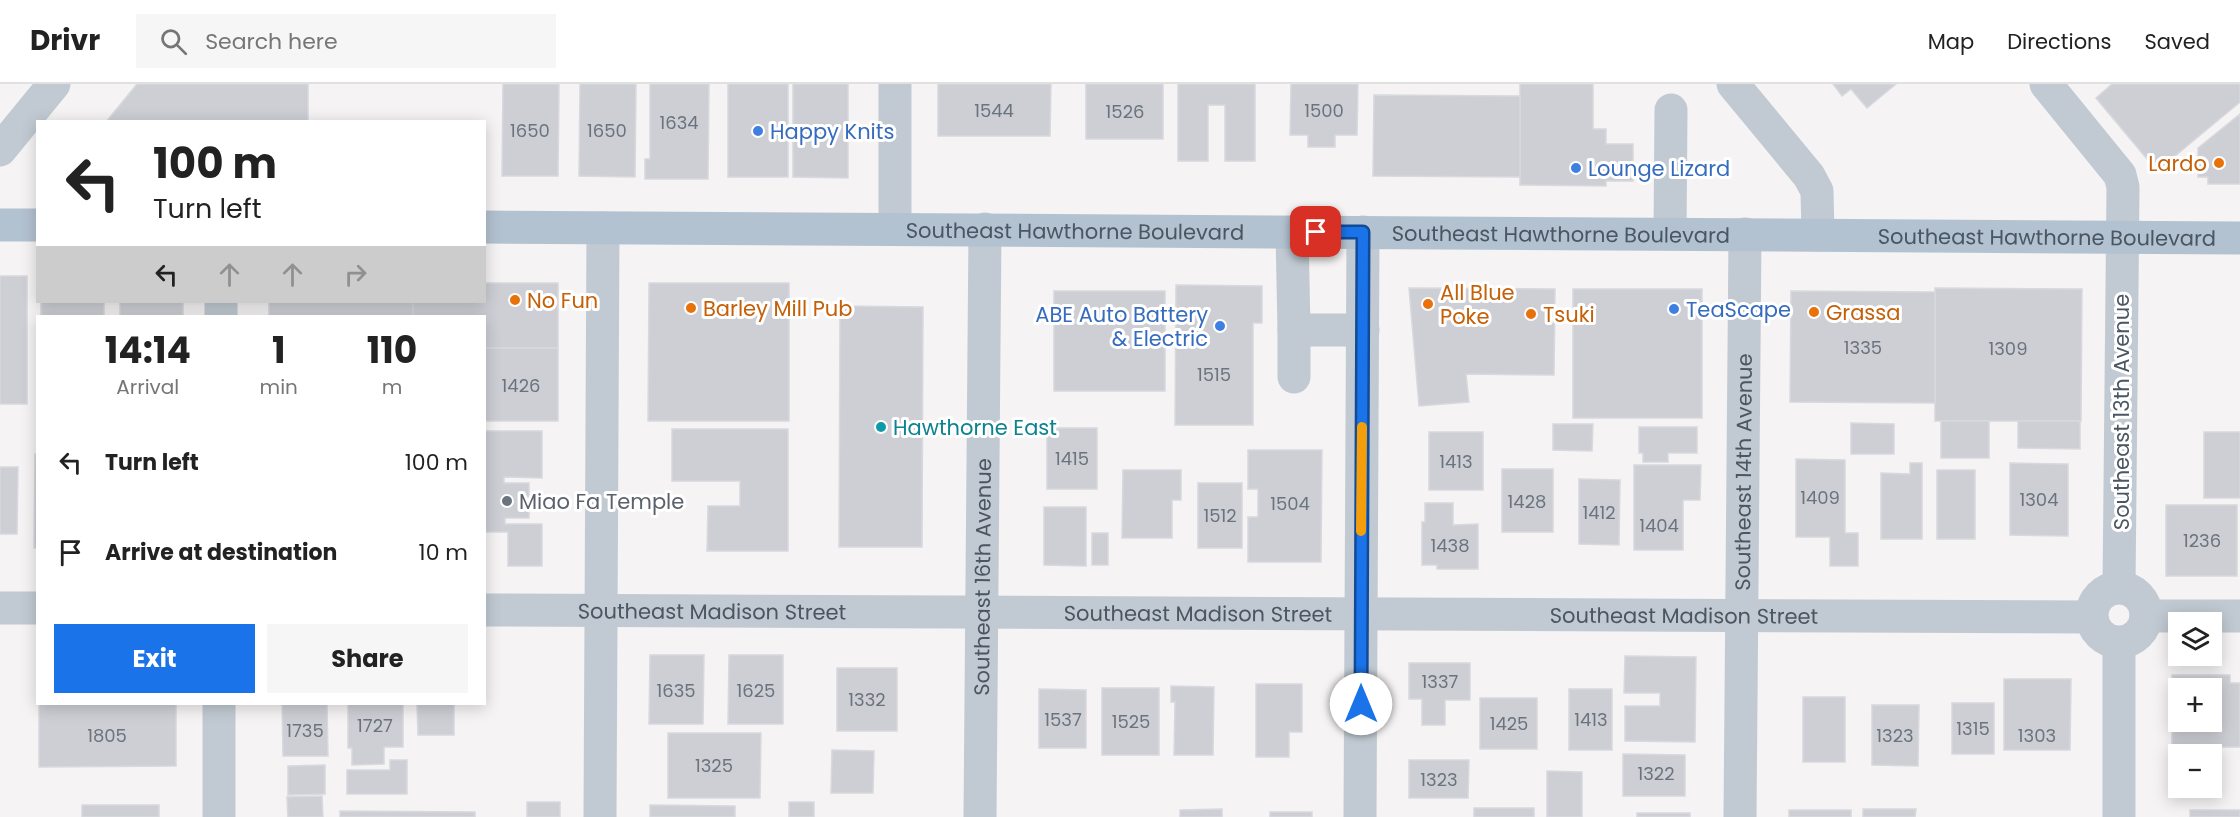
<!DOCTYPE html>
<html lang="en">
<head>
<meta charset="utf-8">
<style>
	:root { --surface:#fff; --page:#f6f6f6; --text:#222; --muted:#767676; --line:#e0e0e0; --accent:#1a73e8 }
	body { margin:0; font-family:Poppins,sans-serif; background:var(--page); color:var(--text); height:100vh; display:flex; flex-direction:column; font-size:22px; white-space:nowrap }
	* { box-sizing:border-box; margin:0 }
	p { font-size:20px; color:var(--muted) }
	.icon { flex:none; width:33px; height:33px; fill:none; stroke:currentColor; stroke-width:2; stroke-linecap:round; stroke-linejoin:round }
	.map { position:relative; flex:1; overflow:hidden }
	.drawer { position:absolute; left:36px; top:231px; width:450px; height:390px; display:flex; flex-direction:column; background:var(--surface); border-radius:0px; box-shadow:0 3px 15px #0003 }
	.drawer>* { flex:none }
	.banner { position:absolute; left:36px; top:36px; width:450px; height:183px; border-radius:0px; box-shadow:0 3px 15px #0003; background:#fff; color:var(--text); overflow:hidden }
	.fabs { position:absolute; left:2168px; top:528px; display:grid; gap:12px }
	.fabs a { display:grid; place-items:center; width:54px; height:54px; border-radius:0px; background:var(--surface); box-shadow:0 3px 15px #0003; font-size:30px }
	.pin { position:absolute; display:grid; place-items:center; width:51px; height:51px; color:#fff; margin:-26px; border-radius:12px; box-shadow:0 3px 9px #0006 }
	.me { position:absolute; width:66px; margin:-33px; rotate:0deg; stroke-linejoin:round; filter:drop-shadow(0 0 4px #0008) }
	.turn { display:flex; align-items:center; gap:21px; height:126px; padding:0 18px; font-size:27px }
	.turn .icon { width:78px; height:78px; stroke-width:2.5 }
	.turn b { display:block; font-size:42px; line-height:51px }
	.lanes { display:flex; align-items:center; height:57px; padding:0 18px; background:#0003; justify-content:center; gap:30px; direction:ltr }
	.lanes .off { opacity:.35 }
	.eta { display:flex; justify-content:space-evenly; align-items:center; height:102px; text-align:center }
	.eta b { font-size:36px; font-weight:700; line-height:42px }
	.primary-button { display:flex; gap:12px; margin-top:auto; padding:12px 18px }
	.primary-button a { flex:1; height:69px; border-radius:0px; background:var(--accent); color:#fff; font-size:24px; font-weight:700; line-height:69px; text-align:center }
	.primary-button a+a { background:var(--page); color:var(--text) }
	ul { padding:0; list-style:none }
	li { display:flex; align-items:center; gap:18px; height:90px; padding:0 18px }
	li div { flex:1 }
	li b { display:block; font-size:22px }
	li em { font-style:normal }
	header { display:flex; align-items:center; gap:36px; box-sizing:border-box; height:84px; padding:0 30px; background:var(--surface); border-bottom:2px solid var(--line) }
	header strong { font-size:28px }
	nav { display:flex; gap:33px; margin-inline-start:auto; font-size:21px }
	.search { width:420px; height:54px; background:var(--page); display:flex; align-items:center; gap:15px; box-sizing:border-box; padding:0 21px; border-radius:0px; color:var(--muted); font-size:22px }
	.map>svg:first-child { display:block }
	.building { fill:#cdcfd5; stroke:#d7d9de; stroke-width:1.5; fill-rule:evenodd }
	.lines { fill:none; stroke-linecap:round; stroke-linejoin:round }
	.minor { stroke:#c1cad2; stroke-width:33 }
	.major { stroke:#b3c2d1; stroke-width:33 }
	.route-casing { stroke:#114b97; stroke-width:15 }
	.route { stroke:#1a73e8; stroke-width:10 }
	.slow { stroke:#f59e0b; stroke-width:10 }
	.shop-dot { fill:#3f7fe0; stroke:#fff; stroke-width:2 }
	.food-dot { fill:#e8710a; stroke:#fff; stroke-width:2 }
	.culture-dot { fill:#0f9aa8; stroke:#fff; stroke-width:2 }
	.worship-dot { fill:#6b7280; stroke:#fff; stroke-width:2 }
	.labels { text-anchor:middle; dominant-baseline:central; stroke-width:6; stroke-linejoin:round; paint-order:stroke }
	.number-label { font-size:18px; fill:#6b747e }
	.shop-label { font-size:21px; fill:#366cbe; stroke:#fff; text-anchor:start }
	.food-label { font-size:21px; fill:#c56008; stroke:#fff; text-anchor:start }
	.street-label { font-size:21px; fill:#4a5661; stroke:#fff }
	.culture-label { font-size:21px; fill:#0d838f; stroke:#fff; text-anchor:start }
	.worship-label { font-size:21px; fill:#5b616d; stroke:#fff; text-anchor:start }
</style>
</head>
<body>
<header>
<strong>Drivr</strong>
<div class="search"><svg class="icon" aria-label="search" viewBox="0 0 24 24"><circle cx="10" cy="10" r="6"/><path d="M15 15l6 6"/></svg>Search here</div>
<nav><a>Map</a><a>Directions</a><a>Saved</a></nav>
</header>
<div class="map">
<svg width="2240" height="733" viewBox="0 0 2240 733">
	<rect width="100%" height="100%" fill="#f5f3f3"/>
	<g class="building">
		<path d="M137,0H308V38H106Z"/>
		<path d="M503,0H559L558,92H502Z"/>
		<path d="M580,0H636L635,93L579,92Z"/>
		<path d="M650,0H709L708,95H645V75H650Z"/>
		<rect x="728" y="0" width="60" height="93"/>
		<path d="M793,0H848V94L793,93Z"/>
		<path d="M938,0H1051L1050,52H938Z"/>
		<rect x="1086" y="0" width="77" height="55"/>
		<path d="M1178,0H1255V77H1225V21H1208V77H1178Z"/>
		<path d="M1291,0H1358L1357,51H1335V63H1308V51H1290Z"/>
		<path d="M1520,0H1593V45H1606V60H1633V97H1606V102L1520,101Z"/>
		<path d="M1833,0H1896L1867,24L1851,5L1842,12Z"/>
		<path d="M2112,0H2240V18L2157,87L2096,14Z"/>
		<path d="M1374,11L1520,12V93L1373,92Z"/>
		<path d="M2240,30V100H2208V93H2198V64Z"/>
		<rect x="0" y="192" width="27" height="128"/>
		<path d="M484,199H558V264H484V232H413V218H484Z"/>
		<path d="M649,199H789V337H648Z"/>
		<path d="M1176,201L1262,202V239H1253V341H1175Z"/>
		<path d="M1409,204L1555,205L1554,291L1466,290L1469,318L1419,322Z"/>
		<path d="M1935,204L2082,205L2081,337H1935Z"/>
		<rect x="1573" y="205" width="129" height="129"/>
		<rect x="1054" y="207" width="111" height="100"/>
		<path d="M1791,207L1935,208V319L1790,318Z"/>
		<rect x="41" y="218" width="63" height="14"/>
		<rect x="120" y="218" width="63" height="14"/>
		<rect x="269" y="218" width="144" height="14"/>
		<path d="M840,222L923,223L922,463H839Z"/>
		<rect x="484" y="264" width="74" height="73"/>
		<rect x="1941" y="337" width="48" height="37"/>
		<path d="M2018,337H2080V365L2018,364Z"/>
		<path d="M1851,339L1894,340V370H1851Z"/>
		<path d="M1553,340H1593L1592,367L1553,366Z"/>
		<path d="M1639,343H1697V369H1668V378H1643V369H1639Z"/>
		<rect x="1047" y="344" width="50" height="61"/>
		<path d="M672,345H788V467H707L708,422H740V397H672Z"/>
		<path d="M484,347H542V394L504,393V399H529V434H505V440H542V482H508V448H484Z"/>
		<rect x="1429" y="348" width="54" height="58"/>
		<rect x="2204" y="348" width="36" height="66"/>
		<path d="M1248,366H1322L1321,478H1248V433H1258V405H1248Z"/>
		<path d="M35,370L38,371V464H34Z"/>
		<path d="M1796,375L1845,376V449H1858V482H1830V453H1796Z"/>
		<path d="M1910,379H1922V455H1881V389L1910,390Z"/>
		<path d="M2010,379L2068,380V452L2010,451Z"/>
		<path d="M1634,381H1701L1700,416H1683V466H1634Z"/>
		<path d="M0,383H18L17,450H0Z"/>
		<rect x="1502" y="385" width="51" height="63"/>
		<path d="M1123,386H1181V416H1172V454H1122Z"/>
		<rect x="1937" y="386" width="38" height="69"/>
		<path d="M1579,395L1620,396L1619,461L1579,460Z"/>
		<rect x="1198" y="399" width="44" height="65"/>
		<path d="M1425,419H1453V441L1478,440V485H1437V481H1422V438H1425Z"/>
		<rect x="2166" y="421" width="71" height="71"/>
		<path d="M1044,423H1086V482L1044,481Z"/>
		<rect x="1092" y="449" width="16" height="32"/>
		<path d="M650,571H704L703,640H649Z"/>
		<path d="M729,571H783V640H728Z"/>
		<path d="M1625,572L1696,573L1695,658L1625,657V622H1660V609H1624Z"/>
		<path d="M1409,579H1470V616H1445V641H1422V615H1409Z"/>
		<rect x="837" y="584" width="60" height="63"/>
		<path d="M2172,591H2230V599H2240V663H2172ZM2178,604H2211V638H2178Z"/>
		<path d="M2004,595H2071L2070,666H2004Z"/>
		<path d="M1256,600H1302V648H1289V673H1256Z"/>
		<path d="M1171,602L1214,603L1213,671H1174L1175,618H1171Z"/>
		<rect x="1102" y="604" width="57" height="67"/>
		<path d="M1039,605L1086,606V664H1039Z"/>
		<rect x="1569" y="605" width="43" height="61"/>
		<rect x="1803" y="613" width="42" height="65"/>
		<rect x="1480" y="614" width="57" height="51"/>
		<rect x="1952" y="619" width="42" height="51"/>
		<path d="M39,620H176V682L39,683Z"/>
		<path d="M282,620H327L328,672H283Z"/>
		<path d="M348,620H403V663H384V680L352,681V664H348Z"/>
		<path d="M417,620H454V651H418Z"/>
		<path d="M1872,621H1919L1918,682L1872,681Z"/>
		<path d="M668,649H761L760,714H668Z"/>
		<path d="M832,666L874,667L873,709H831Z"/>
		<path d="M1623,670L1685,671V712H1623Z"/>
		<path d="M390,676H407V710H347V686H390Z"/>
		<path d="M1409,676H1469L1468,714H1409Z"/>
		<path d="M325,681V710L288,711V682Z"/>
		<path d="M1547,687L1582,688V733H1547Z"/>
		<path d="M322,712L323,733H288L287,713Z"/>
		<rect x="527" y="718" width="33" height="15"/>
		<rect x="789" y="718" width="25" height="15"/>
		<rect x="82" y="721" width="77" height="12"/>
		<path d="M650,721L735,722V733H650Z"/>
		<rect x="1474" y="724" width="60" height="9"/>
		<path d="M1222,725V733H1180V726Z"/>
		<path d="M1863,725H1916L1915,733H1863Z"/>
		<rect x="1789" y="726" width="62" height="7"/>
		<rect x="2190" y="726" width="50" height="7"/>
		<path d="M340,727L475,728V733H340Z"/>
		<rect x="1270" y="728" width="42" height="5"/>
		<rect x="1637" y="729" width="53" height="4"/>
	</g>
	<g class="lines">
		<g class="minor">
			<path d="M895,0V145"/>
			<path d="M1733,0L1809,92L1817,107L1818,151"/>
			<path d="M2046,0L2120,91L2123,103L2119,503"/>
			<path d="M0,66L54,0"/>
			<path d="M1292,148L1294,246H1363"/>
			<path d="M1670,150L1671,26"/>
			<path d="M221,232V218"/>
			<path d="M1294,246V293"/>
			<circle cx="2119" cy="531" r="27"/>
			<path d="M0,524H38"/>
			<path id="s1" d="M484,526L2091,533"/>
			<path d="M2146,532H2240"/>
			<path d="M2119,559V733"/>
			<path d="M219,733V620"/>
			<path d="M600,733L603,144"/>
			<path id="s2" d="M980,733L985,145"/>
			<path d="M1360,733L1363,148"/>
			<path id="s3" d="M1740,733L1745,150"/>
		</g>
		<g class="major">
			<path d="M0,141H38"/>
			<path id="s4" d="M484,143L2240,154"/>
		</g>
	</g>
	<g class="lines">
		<defs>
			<path id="route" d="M1316,148H1363L1361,620"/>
		</defs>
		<use href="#route" class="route-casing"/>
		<use href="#route" class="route"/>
		<path class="slow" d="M1361,447L1362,343"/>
	</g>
	<g class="shop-dot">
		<circle cx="758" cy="47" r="6"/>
		<circle cx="1576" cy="84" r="6"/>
		<circle cx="1674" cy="225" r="6"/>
		<circle cx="1220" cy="242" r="6"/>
	</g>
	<g class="food-dot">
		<circle cx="2219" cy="79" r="6"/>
		<circle cx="515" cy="216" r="6"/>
		<circle cx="1428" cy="220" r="6"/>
		<circle cx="691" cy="224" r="6"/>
		<circle cx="1814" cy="228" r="6"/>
		<circle cx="1531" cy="230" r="6"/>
	</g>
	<circle class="culture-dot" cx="881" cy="343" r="6"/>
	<circle class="worship-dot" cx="507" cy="417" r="6"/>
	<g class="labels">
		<g class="number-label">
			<text x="994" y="26">1544</text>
			<text x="1324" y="26">1500</text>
			<text x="1125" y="27">1526</text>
			<text x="679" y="38">1634</text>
			<text x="530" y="46">1650</text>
			<text x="607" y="46">1650</text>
			<text x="1863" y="263">1335</text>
			<text x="2008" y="264">1309</text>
			<text x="1214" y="290">1515</text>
			<text x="521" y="301">1426</text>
			<text x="1072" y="374">1415</text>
			<text x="1456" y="377">1413</text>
			<text x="1820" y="413">1409</text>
			<text x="2039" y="415">1304</text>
			<text x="1527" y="417">1428</text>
			<text x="1290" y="419">1504</text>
			<text x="1599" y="428">1412</text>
			<text x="1220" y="431">1512</text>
			<text x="1659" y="441">1404</text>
			<text x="2202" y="456">1236</text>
			<text x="1450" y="461">1438</text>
			<text x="1440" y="597">1337</text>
			<text x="676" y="606">1635</text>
			<text x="756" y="606">1625</text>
			<text x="867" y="615">1332</text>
			<text x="1063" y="635">1537</text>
			<text x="1591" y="635">1413</text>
			<text x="1131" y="637">1525</text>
			<text x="1509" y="639">1425</text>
			<text x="375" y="641">1727</text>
			<text x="1973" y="644">1315</text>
			<text x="305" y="646">1735</text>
			<text x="107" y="651">1805</text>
			<text x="1895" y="651">1323</text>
			<text x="2037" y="651">1303</text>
			<text x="714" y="681">1325</text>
			<text x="1656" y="689">1322</text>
			<text x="1439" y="695">1323</text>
		</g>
		<g class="shop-label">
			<text x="770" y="47">Happy Knits</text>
			<text x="1588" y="84">Lounge Lizard</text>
			<text x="1686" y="225">TeaScape</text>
			<text x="1208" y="230" text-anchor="end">ABE Auto Battery<tspan x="1208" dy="24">&amp; Electric</tspan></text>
		</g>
		<g class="food-label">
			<text x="2207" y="79" text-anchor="end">Lardo</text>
			<text x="1440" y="208">All Blue<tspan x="1440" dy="24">Poke</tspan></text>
			<text x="527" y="216">No Fun</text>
			<text x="703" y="224">Barley Mill Pub</text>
			<text x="1826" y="228">Grassa</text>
			<text x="1543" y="230">Tsuki</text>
		</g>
		<g class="street-label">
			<text stroke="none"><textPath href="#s4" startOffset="591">Southeast Hawthorne Boulevard</textPath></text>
			<text stroke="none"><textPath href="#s4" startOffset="1077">Southeast Hawthorne Boulevard</textPath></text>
			<text stroke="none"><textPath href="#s4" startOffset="1563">Southeast Hawthorne Boulevard</textPath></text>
			<text transform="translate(2121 328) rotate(-90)">Southeast 13th Avenue</text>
			<text stroke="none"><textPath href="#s3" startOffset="345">Southeast 14th Avenue</textPath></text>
			<text stroke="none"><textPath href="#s2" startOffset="240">Southeast 16th Avenue</textPath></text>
			<text stroke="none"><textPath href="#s1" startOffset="228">Southeast Madison Street</textPath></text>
			<text stroke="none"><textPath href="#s1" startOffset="714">Southeast Madison Street</textPath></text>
			<text stroke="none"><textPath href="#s1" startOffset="1200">Southeast Madison Street</textPath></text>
		</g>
		<g class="culture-label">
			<text x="893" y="343">Hawthorne East</text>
		</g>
		<g class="worship-label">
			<text x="519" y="417">Miao Fa Temple</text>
		</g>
	</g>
</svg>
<div class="fabs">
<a><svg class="icon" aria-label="layers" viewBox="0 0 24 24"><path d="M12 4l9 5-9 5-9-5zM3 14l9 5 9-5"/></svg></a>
<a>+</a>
<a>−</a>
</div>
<div class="pin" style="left:1316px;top:148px;background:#d93025"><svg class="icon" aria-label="arrive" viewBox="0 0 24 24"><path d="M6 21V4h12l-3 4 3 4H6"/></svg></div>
<svg class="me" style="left:1361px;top:620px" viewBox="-20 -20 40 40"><circle r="19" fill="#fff"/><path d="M0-13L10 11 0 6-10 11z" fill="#1a73e8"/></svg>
<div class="banner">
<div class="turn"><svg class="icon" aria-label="left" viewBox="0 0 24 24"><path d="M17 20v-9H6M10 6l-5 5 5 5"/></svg><div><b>100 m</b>Turn left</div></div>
<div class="lanes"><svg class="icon" aria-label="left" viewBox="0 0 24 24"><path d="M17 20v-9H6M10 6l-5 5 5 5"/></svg><svg class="icon off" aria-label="ahead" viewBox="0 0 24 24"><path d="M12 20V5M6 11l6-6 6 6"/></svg><svg class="icon off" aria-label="ahead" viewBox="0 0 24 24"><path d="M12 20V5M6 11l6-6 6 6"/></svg><svg class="icon off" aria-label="right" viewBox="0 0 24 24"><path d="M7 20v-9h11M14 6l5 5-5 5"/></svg></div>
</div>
<section class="drawer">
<div class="eta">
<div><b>14:14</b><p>Arrival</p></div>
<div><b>1</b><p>min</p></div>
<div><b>110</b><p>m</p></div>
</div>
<ul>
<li><svg class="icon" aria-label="left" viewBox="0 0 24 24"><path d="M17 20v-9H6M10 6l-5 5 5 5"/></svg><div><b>Turn left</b></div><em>100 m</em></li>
<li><svg class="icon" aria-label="arrive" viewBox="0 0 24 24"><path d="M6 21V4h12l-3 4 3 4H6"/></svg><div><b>Arrive at destination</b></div><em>10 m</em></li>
</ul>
<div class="primary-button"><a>Exit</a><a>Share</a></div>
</section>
</div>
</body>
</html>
